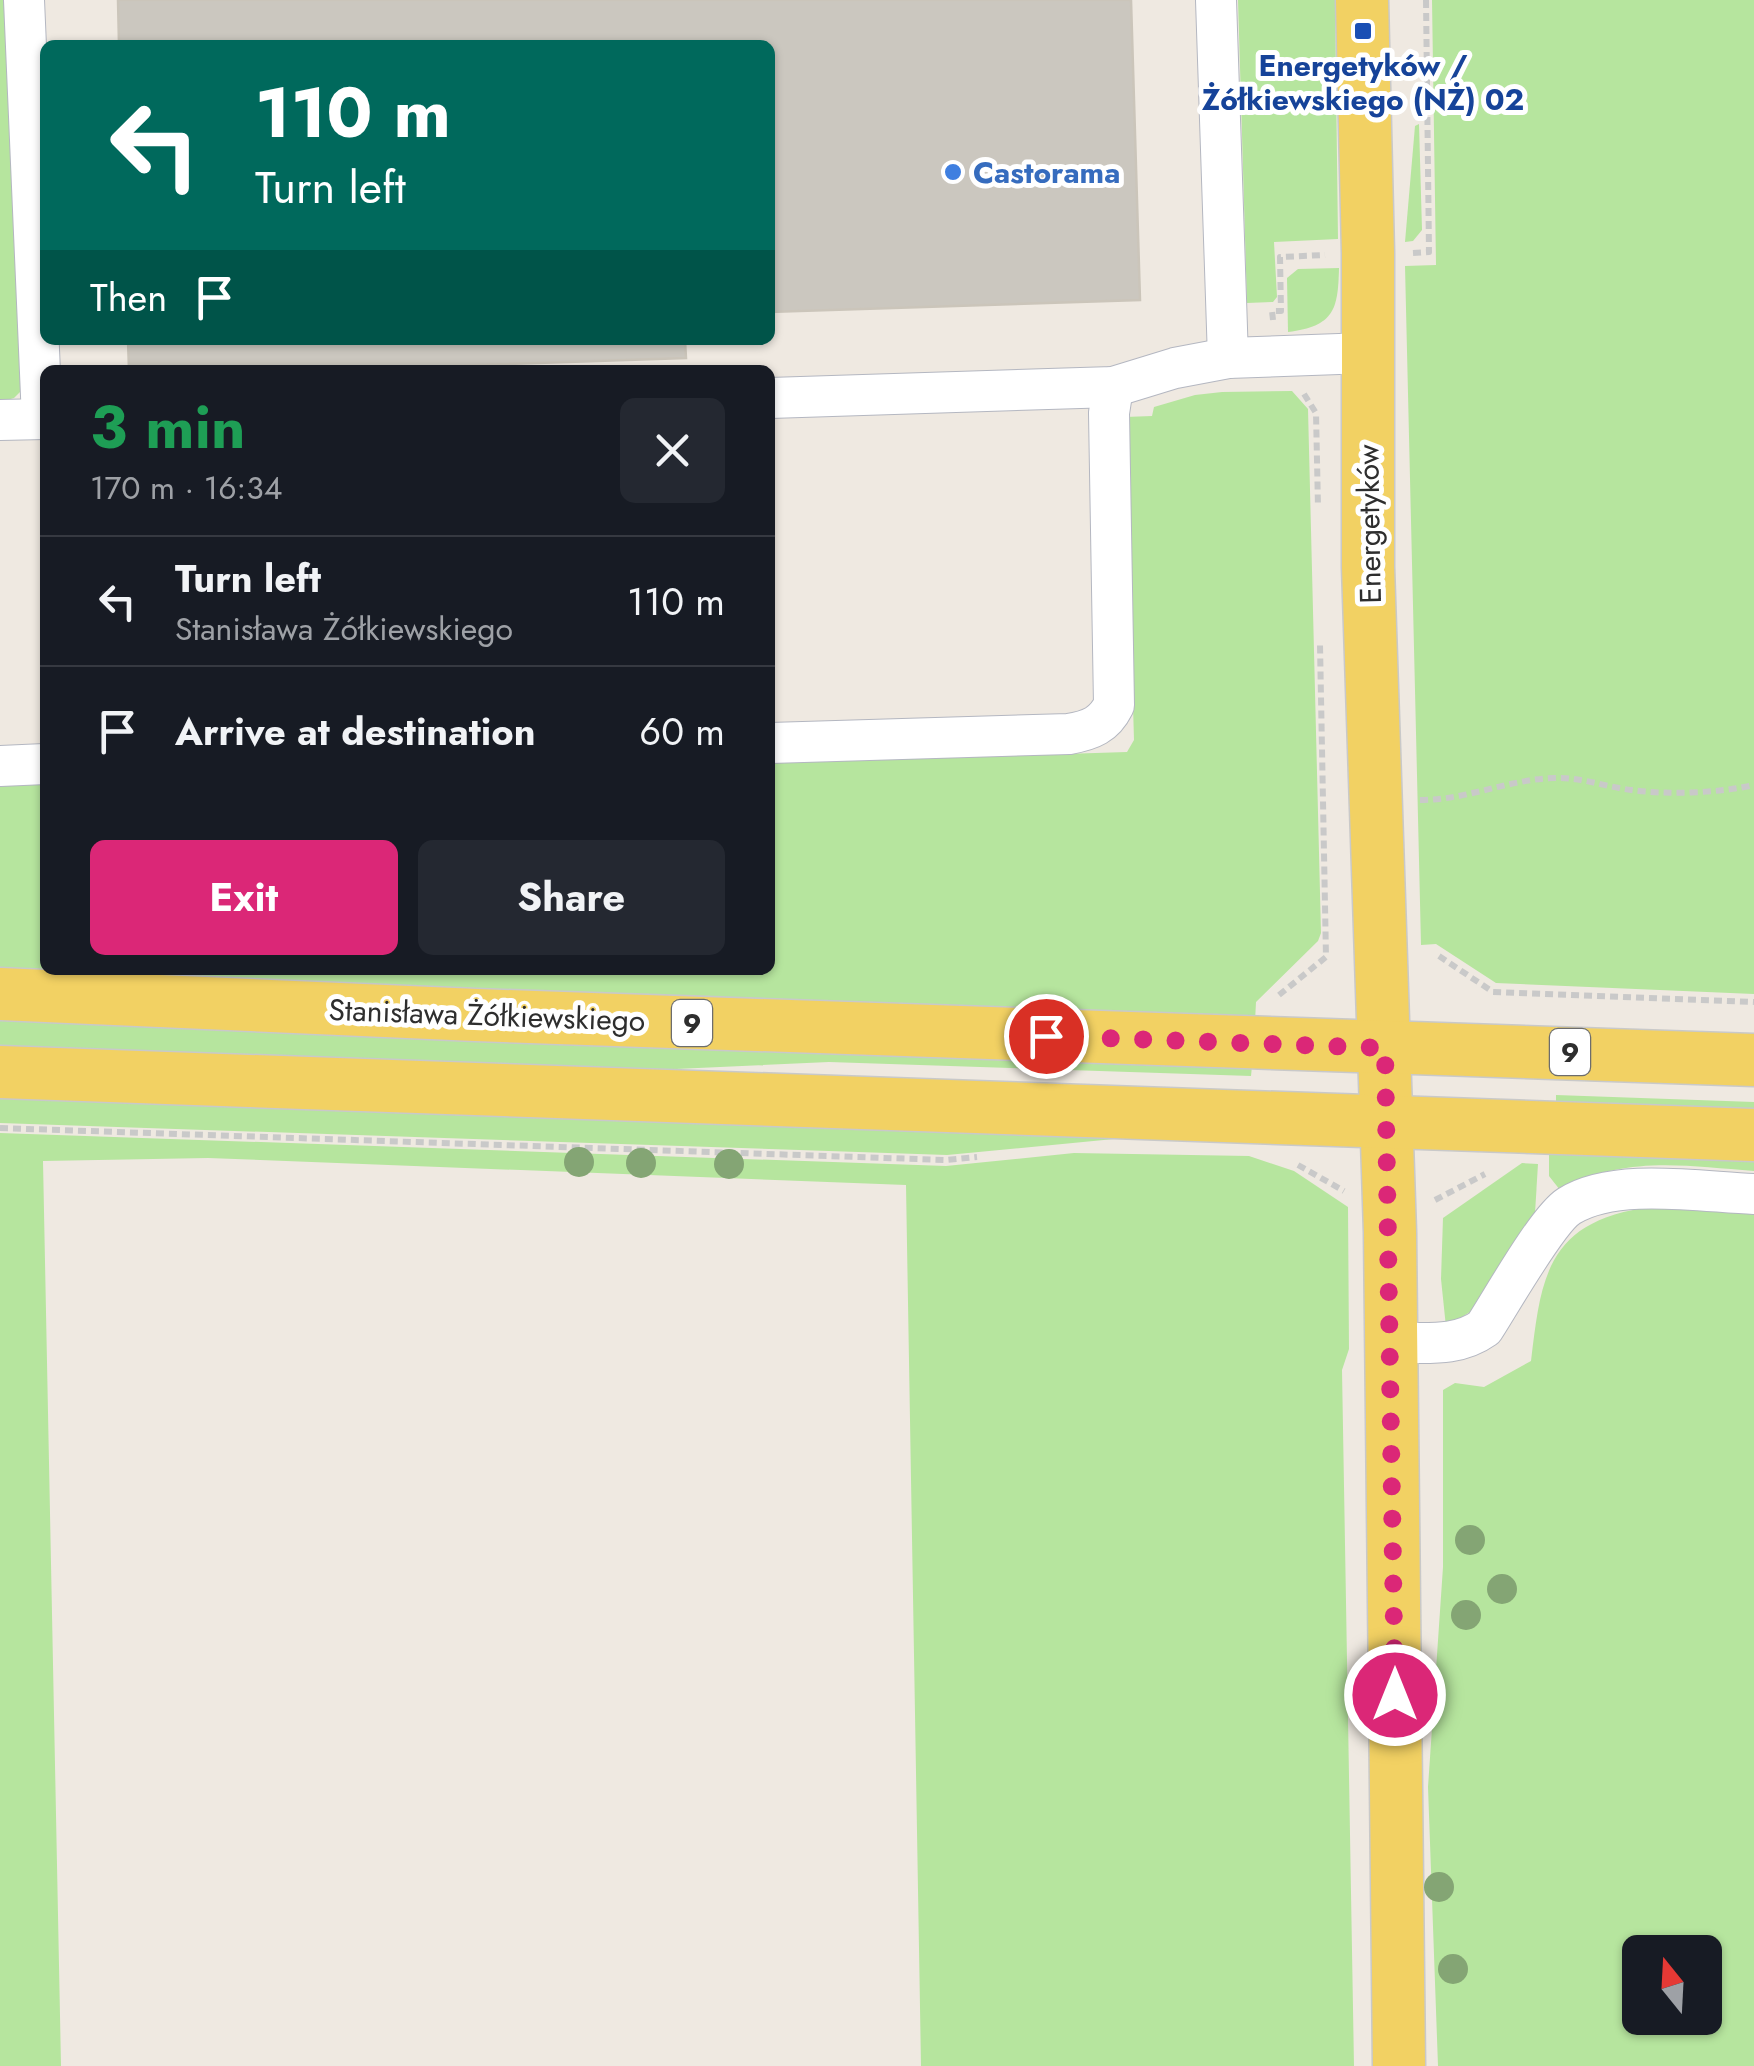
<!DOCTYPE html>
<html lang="en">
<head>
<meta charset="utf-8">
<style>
	:root { --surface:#171b24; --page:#242831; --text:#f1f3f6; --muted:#9ea1a6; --line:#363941; --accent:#db2777 }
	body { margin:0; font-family:Jost,sans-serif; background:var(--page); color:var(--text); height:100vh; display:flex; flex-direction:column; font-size:38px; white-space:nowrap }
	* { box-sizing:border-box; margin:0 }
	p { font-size:32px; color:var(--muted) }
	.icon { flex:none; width:55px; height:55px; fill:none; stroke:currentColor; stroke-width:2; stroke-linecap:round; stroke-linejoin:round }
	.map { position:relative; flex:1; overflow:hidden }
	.details { position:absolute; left:40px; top:365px; width:735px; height:610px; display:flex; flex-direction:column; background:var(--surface); border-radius:15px; box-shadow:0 2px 8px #0004 }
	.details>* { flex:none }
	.hud { position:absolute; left:40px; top:40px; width:735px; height:305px; border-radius:15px; box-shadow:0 2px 8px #0004; background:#00695c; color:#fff; overflow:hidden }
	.needle { width:65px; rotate:342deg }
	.tools { position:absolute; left:1622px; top:1935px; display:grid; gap:20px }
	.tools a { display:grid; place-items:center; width:100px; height:100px; border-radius:15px; background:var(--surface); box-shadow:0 2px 8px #0004; font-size:50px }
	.pin { position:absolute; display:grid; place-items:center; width:85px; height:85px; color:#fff; margin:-42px; border:5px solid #fff; border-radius:50%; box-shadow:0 2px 10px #0007 }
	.me { position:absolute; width:110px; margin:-55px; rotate:0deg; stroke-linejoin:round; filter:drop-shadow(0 0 8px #0008) }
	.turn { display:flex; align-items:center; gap:35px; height:210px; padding:0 50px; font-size:45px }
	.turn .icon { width:130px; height:130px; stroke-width:2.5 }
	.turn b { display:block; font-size:70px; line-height:85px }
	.then { display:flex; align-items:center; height:95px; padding:0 50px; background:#0003; gap:20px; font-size:38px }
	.round { display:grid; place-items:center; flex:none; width:105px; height:105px; border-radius:15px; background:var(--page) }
	.head { display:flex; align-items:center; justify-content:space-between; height:170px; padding:0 50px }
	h1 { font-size:60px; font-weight:700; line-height:75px; color:#1e9e55 }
	.cta { display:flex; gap:20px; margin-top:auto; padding:20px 50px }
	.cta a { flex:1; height:115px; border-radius:15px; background:var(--accent); color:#fff; font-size:40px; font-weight:700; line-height:115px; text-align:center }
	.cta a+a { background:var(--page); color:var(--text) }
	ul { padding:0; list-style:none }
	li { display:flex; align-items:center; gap:30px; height:130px; padding:0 50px; border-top:2px solid var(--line) }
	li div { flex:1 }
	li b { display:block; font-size:38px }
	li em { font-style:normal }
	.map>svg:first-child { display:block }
	.green { fill:#b6e59e; fill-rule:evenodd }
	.building { fill:#cbc7bf; stroke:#cbc5ba; stroke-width:2.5 }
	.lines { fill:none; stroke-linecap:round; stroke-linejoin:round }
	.minor-casing { stroke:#b4b7c1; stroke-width:42 }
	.major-casing { stroke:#c9c9c9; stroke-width:55 }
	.path { stroke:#c9c9c9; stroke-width:6; stroke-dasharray:8 5; stroke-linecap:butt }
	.minor { stroke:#fff; stroke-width:40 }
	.major { stroke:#f2d163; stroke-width:52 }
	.tree { fill:#84a574 }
	.route { stroke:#db2777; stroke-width:18; stroke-dasharray:0 32.4 }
	.transit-dot { fill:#1a4fb4; stroke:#fff; stroke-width:4 }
	.shop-dot { fill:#3f7fe0; stroke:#fff; stroke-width:4 }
	.labels { text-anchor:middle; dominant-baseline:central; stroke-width:10; stroke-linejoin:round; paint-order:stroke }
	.shield { fill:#fff; stroke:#6d6d6d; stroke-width:2.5 }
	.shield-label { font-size:28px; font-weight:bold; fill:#2e2e2e }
	.transit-label { font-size:30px; font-weight:bold; fill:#164399; stroke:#fff }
	.shop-label { font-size:30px; font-weight:bold; fill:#366cbe; stroke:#fff; text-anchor:start }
	.street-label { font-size:30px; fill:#2e2e2e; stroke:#fff }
</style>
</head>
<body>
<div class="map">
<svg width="1754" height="2066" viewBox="0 0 1754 2066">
	<rect width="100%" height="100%" fill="#efe9e1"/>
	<g class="green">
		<path d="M0,0H16L23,389L14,398L0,402Z"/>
		<path d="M1238,0H1335L1338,239L1274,242L1277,297L1273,302L1247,303Z"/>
		<path d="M1432,0H1754V994L1496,983L1436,944L1421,945L1405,266L1436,265Z"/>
		<path d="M1419,124L1422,230L1413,241L1405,242L1415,126Z"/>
		<path d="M1339,268C1338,310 1334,326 1288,332L1287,278L1298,269Z"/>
		<path d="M1292,391L1308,409L1321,933L1318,941L1256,1002L1255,1022L0,971V785L45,784V970H770V763L1127,752L1134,740L1125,417L1152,416L1154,407L1195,395L1222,392Z"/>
		<path d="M0,1016L1252,1066L1251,1076L829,1062L632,1071L0,1049Z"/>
		<path d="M0,1093L1145,1136L947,1155L0,1123Z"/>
		<path d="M1556,1095L1754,1102V1113L1556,1106Z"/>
		<path d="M0,1133L946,1166L1074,1153L1249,1156L1294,1171L1348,1207L1349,1349L1342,1370L1354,2066H921L906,1185L208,1158L43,1161L61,2066H0Z"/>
		<path d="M1549,1149L1754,1158V1171C1684,1166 1625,1155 1560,1190L1549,1176Z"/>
		<path d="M1522,1163L1538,1164L1535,1213L1473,1310L1446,1327L1441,1279L1443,1218Z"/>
		<path d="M1643,1208L1754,1212V2066H1438L1428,1787L1443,1567V1390L1455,1383L1484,1387L1531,1361C1541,1277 1547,1224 1643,1208ZM1640,1952H1705V2018H1640Z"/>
	</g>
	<g class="building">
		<path d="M118,0H1131L1140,300L770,312V45H119Z"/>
		<path d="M128,340H685L686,358L332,370H129Z"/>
	</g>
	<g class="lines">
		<defs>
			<g id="minor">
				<path d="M24,0L42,419"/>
				<path d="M1216,0L1228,358"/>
				<path d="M770,398L1113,387L1175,368L1228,358L1367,353"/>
				<path d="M0,420L45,419"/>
				<path d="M770,743L1069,734C1091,730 1104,725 1114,705L1109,413L1113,387"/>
				<path d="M0,766L45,764"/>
				<path d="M1392,1343C1424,1342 1456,1348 1484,1328C1501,1302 1547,1220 1569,1206C1615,1177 1701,1192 1754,1194"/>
			</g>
			<g id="major">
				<path d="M1362,0L1368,253V567L1390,1232L1399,2066"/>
				<path d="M0,994L476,1015L1754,1060"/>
				<path d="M0,1072L1754,1135"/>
			</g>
		</defs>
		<use href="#minor" class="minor-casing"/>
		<use href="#major" class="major-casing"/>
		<g class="path">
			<path d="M1413,253L1429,252L1426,0"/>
			<path d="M1273,320L1272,311H1281L1280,257L1325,255"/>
			<path d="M1304,394L1316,413L1318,507"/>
			<path d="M1420,800C1468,800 1508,779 1555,778C1581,777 1606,787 1631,790C1666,795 1720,793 1754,785"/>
			<path d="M1439,956L1493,992L1754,1002"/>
			<path d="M1279,995L1326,957L1320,645"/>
			<path d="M0,1128L946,1160L977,1157"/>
			<path d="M1298,1165L1344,1191"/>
			<path d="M1435,1200L1485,1174"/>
		</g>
		<use href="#minor" class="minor"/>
		<use href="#major" class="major"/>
	</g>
	<g class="tree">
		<circle cx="579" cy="1162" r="15"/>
		<circle cx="641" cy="1163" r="15"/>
		<circle cx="729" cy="1164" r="15"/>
		<circle cx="1470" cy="1540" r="15"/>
		<circle cx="1502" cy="1589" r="15"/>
		<circle cx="1466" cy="1615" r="15"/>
		<circle cx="1439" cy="1887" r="15"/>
		<circle cx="1453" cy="1969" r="15"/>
	</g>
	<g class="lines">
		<path class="route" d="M1046,1036L1385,1048L1395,1695"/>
	</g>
	<rect class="transit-dot" x="1353" y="21" width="20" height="20" rx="5"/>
	<circle class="shop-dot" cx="953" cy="172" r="10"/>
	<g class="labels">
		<g class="shield">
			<rect x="672" y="1000" width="40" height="46" rx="8"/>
			<rect x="1550" y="1029" width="40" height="46" rx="8"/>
		</g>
		<g class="shield-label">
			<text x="692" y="1023">9</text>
			<text x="1570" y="1052">9</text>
		</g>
		<g class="transit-label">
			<text x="1363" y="65">Energetyków /<tspan x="1363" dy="34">Żółkiewskiego (NŻ) 02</tspan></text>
		</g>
		<g class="shop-label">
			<text x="973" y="172">Castorama</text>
		</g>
		<g class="street-label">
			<text transform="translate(1369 524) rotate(-91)">Energetyków</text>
			<text transform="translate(487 1015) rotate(2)">Stanisława Żółkiewskiego</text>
		</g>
	</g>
</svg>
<div class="tools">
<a><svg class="needle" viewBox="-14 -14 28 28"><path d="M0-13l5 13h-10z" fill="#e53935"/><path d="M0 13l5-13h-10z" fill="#9ea1a6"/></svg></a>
</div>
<div class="pin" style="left:1046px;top:1036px;background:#d93025"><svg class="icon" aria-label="arrive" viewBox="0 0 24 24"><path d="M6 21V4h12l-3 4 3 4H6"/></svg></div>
<svg class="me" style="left:1395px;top:1695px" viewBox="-20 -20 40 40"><circle r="17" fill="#db2777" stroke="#fff" stroke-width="3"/><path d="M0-11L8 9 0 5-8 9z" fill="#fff"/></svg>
<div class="hud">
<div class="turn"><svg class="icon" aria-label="left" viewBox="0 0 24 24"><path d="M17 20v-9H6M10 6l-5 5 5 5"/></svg><div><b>110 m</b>Turn left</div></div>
<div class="then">Then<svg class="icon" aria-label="arrive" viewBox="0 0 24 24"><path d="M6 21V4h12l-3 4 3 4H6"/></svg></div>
</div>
<section class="details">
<div class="head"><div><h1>3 min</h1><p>170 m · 16:34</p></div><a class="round"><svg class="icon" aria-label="close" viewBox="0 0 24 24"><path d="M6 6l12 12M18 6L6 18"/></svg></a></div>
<ul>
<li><svg class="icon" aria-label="left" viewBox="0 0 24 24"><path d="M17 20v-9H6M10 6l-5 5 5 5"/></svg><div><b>Turn left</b><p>Stanisława Żółkiewskiego</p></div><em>110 m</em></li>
<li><svg class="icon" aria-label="arrive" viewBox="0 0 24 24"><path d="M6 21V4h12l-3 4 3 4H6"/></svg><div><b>Arrive at destination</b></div><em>60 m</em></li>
</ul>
<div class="cta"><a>Exit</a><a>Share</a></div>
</section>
</div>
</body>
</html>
